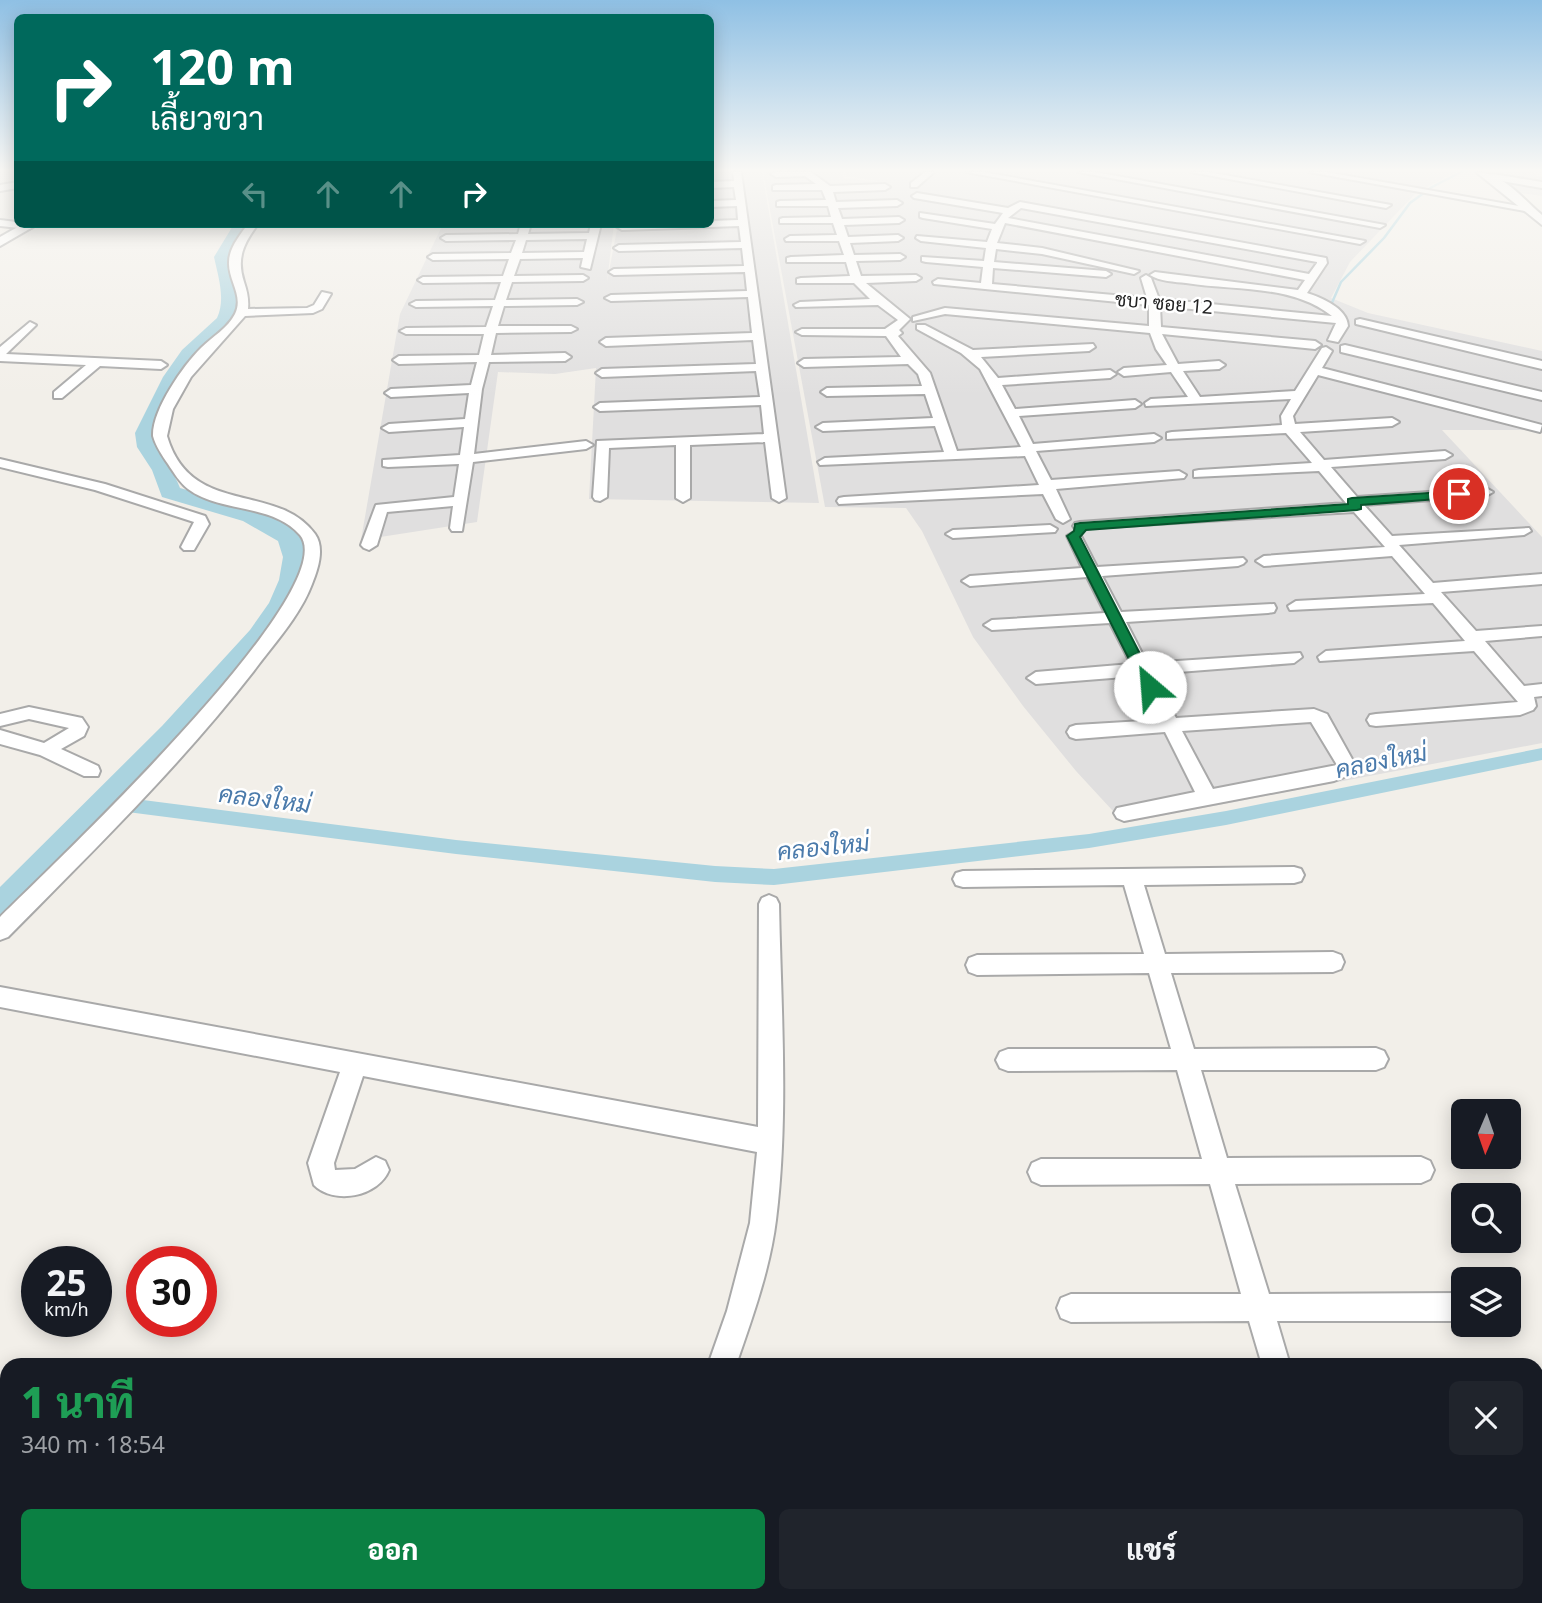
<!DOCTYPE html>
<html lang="th">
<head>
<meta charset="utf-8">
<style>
	:root { --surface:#171b24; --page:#20242c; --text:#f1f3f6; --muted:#9ea1a6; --accent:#0b8043 }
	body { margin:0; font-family:"Noto Sans",Sarabun,sans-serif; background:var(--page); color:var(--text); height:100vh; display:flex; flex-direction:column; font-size:26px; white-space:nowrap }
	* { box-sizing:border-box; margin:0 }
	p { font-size:23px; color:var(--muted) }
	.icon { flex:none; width:38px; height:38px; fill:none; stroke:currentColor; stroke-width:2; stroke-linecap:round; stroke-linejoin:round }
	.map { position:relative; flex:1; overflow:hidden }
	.sheet { position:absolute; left:0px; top:1358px; width:1544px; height:245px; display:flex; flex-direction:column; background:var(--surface); border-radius:21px 21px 0 0; box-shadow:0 4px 18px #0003 }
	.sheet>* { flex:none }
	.top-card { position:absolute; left:14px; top:14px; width:700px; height:214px; border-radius:10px; box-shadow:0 4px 18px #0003; background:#00695c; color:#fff; overflow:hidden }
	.needle { width:46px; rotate:182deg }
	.buttons { position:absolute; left:1451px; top:1099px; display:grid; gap:14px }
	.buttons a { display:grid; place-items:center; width:70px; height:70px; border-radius:10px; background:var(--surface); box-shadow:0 4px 18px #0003; font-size:35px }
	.speed { position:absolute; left:21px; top:1246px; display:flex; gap:14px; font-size:35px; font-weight:700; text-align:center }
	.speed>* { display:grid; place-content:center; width:91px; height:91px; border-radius:50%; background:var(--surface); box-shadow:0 4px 18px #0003; line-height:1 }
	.speed small { font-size:18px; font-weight:400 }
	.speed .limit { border:10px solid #d22; background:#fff; color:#111 }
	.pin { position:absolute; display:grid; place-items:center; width:60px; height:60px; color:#fff; margin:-30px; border:4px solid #fff; border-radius:50%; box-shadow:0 2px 7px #0007 }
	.me { position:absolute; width:77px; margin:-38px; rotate:333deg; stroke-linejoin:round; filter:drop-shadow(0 0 5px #0008) }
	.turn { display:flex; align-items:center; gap:24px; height:147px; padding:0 21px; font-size:32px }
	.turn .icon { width:91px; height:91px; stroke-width:2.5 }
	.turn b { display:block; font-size:49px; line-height:60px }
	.lanes { display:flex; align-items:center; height:66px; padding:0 21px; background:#0003; justify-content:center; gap:35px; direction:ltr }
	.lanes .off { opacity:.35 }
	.round { display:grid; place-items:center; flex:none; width:74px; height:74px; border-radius:10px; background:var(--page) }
	.headline { display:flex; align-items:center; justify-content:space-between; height:119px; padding:0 21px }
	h1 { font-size:42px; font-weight:800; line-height:52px; color:#1e9e55 }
	.action { display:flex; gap:14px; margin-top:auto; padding:14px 21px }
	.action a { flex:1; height:80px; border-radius:10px; background:var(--accent); color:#fff; font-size:28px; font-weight:800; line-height:80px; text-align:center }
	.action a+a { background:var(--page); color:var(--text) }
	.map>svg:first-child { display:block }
	.residential { fill:#e0dfdf }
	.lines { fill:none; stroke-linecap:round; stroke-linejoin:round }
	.stream { stroke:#aad3df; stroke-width:2.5 }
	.canal { fill:#aad3df; fill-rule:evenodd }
	.river { fill:#aad3df; fill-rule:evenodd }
	.minor-casing { stroke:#a9a9a9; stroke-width:4 }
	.tertiary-casing { stroke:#a9a9a9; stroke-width:4 }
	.minor { fill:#fff; fill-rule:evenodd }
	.tertiary { fill:#fff; fill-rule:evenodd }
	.route { fill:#0b8043; stroke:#07532c; stroke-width:2 }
	.labels { text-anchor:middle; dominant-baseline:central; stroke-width:5; stroke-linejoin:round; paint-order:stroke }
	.far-street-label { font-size:19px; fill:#222; stroke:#fff }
	.water-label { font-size:24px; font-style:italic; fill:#4a7aab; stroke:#fff }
</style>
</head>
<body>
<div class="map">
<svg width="1542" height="1603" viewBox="0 0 1542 1603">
	<rect width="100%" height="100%" fill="#f2efe9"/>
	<g class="residential">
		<path d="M711,172H762L819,503L589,499L596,368L555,374L498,372L477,522L361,540L400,314L443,224H614L607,282L618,224H710Z"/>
		<path d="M763,172H843V178L894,184L846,176V172H1455L1416,193L1350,262L1331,298L1368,313L1542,351V430H1442L1542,537V743L1124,823L1076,771L1023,706L973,637L922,531L906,508L825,507Z"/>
		<path d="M1485,172H1534L1536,176L1542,177V196L1513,192Z"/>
	</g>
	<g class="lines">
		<path class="stream" d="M1331,305L1341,282L1384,238L1410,203L1432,187L1461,172"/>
		<path class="canal" d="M1542,748V760L1226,825L1089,848L774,885L715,882L456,854L104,809L98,807L95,802L98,797L104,795L456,840L715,866L774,869L1089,834L1226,811Z"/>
		<path class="river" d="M234,224H250L230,257C234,274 241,293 238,310C234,330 208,344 195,358C186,369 156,422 155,435C155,446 175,473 180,488C213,497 293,511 305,547C312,569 299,594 288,612C263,655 228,691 194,727C155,770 115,812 74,854C54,874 25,912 0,921V887L162,726L250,630L269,603L279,580L283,557L278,541L243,521L162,497L152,470L137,447L135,433L163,377L182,350L217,318C226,299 218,276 214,257Z"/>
		<defs>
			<g id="minor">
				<path d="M733,172H741L786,498L779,502L772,498L765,442L690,445V498L683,502L676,498V445L609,448L607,497L600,501L595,500L593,497L597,441L764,434L761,405L600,411L594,407L600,403L760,397L756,371L602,377L596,373L602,369L756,364L753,340L606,346L600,342L606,338L752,333L748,297L611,301L605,298L611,295L747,291L745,272L614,275L609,272L614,269L744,266L742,248L619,251L614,248L619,245L741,242L739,226L622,230L617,227L622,224H710V221L738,220L737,206L710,207V201L736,200L734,187L710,188V182L734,181Z"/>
				<path d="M775,172H811L830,186L885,184L890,187L885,190L833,192L836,202L897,200L902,203L897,206L838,208L842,219L899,217L904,220L899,223L844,225L848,237L898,235L903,238L898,241L850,243L854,255L900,254L905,257L900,260L856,261L861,276L916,275L921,278L916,281L866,283L910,319L899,330L902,333L898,336L930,373L957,451L1021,447L980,369L961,353L917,329V325H925L973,350L1093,344L1095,347L1089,351L981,357L998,378L1110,370L1116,374L1110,378L1002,385L1015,409L1135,400L1141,404L1135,408L1019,416L1033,444L1154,434L1161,438L1154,442L1036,451L1051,480L1179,471L1186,475L1184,478L1056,489L1070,519L1063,523L1056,519L1043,494L839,504L837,501L839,498L844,497L1039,485L1025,456L820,465L818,462L825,458L944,452L935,426L823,431L816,427L823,423L933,418L925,394L827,396L821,392L827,388L922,386L918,374L908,364L804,367L798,363L804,359L901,357L886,336L802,335L796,332L802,329H885L898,320L878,305L796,307L794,305L800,302L870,299L854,283H797V279L801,278L850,276L846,262H787V258L791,257L844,255L839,241H786L785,239L790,236L837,235L833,223H780V219L783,218L831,217L828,206H777V202L780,201L826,200L822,190H773V186L776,185L816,184L805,176L776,177L771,174Z"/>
				<path d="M925,172H934L917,187H911V183Z"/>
				<path d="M966,172H983L1365,241L1360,244Z"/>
				<path d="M1078,172H1095L1385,225L1380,228Z"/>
				<path d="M1191,172H1208L1391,205L1386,208Z"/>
				<path d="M1309,172H1326L1530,208L1525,211Z"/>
				<path d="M1493,174L1542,182V188L1490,179V175Z"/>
				<path d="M18,182V188L0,191V185Z"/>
				<path d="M917,193L1008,208L1020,202L1326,258L1327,263L1307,293C1322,298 1347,308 1348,326L1338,342L1328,340L1336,323L1160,306L1161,327L1315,341L1321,345L1315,349L1162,334L1178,364L1219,361L1225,365L1219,369L1183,371L1200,397L1295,391L1322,348L1326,347L1332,351L1322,368L1542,425L1540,432L1318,375L1293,416L1295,424L1392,418L1399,422L1392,426L1300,432L1324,460L1445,451L1452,455L1445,459L1331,467L1357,497L1486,488L1493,492L1486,496L1364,505L1392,536L1529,528L1531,531L1524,535L1399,545L1433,583L1542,574V584L1441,592L1476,631L1542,626V636L1485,641L1524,686L1542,684V696L1534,697L1536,706L1533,710L1520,715L1376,726L1370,725L1367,720L1370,715L1376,714L1518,702L1474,651L1320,661L1318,657L1326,651L1465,641L1433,603L1290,610L1288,606L1296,601L1425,594L1392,556L1264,566L1256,561L1264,556L1385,547L1354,512L1075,529L1073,526L1075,523L1080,522L1346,503L1319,471L1194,477V471L1199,470L1312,463L1286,433L1167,439V433L1172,432L1282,425L1281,416L1291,399L1146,406L1145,403L1151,399L1188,397L1171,372L1124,376L1118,372L1124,368L1167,365L1156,349L1150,333L945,314L913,321V317L945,308L1149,326V305L934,284L933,282L938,279L981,283L983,267L926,262L922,261V257L984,261L986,248L921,241L916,238L917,236L987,242L992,229L923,218L920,217V213L995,224L1003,213L914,198L912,196ZM1021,208L1317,262V263L1309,274L1008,218ZM1005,223L1305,280L1298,290L1155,272L1150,275C1159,281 1175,282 1186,283C1236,291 1291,284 1332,316L1159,299L1151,278L1146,275L1141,278L1147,298L992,284L993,268L1106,277L1111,274L1106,271L994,262L996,249L1042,254L1134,274L1139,271L1042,248L997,243Z"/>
				<path d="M0,220L33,224L34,226L29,229L0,226Z"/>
				<path d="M248,224H258C244,243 236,258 244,282C247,291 249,299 248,309L307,308L314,305L322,292L331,294L322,309L313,313L245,316L191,377L173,409L167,436C191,518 276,481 315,534C325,548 318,569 312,584C300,616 273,645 253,672C179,767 92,852 8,937L0,940V917C45,872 346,590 300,535C272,503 220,513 188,489C180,483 174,473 168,464C162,455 156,447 153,436C152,410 183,366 201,348C212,337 228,328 235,314C244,296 228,280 229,262C229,248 240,235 248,224Z"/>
				<path d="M521,224H531L528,234L589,233L591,224H601L590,269L581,267L583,258L520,259L514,276L583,275L588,278L583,281L512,282L506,300L577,299L583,302L577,305L504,306L498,326H571L577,329L571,332L496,333L491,355L565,353L571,357L565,361L489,362L482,389L474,454L586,441L593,445L586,449L473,462L462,531H452L450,528L453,506L387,512L377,545L369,550L364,548L361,545L376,505L454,497L459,464L388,467L383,466V460L460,455L464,427L389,432L382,428L389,424L465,419L469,393L391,397L385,393L391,389L471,385L477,362L399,364L393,360L399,356L479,355L484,334H406L400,331L406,328L486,327L493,306L416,307L410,304L416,301L495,300L501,282L423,283L418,280L423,277L503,276L509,259L433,260L428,257L433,254L511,253L516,240L446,241L441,238L446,235L518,234ZM587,239L584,252L522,253L526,240Z"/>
				<path d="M1360,319L1542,361V369L1356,324V320Z"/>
				<path d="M30,322L36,325L34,327L6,354L161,361L167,365L161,369L100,366L62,398H54V392L86,365L0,361V347Z"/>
				<path d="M1345,345L1542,392V400L1341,352V346Z"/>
				<path d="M0,459L105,484L205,516L209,524L194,550H184L181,547L194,522L95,490L0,467Z"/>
				<path d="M1050,525L1057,529L1055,532L953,538L946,534L953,530Z"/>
				<path d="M1074,532L1081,536L1097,567L1243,558L1246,561L1243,564L1238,566L1102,576L1121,612L1274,604L1276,608L1274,612L1268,613L1126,622L1147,663L1300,653L1302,657L1294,663L1153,674L1176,718L1314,709L1327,714L1357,768L1355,773L1334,781L1124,821L1117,818L1114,813L1117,808L1195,792L1165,732L1076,739L1070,737L1067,732L1070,727L1076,725L1159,720L1137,676L1036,684L1027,678L1036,672L1131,664L1110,623L992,630L984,625L992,620L1105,613L1087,577L970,586L962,581L970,576L1082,568L1067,536ZM1311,722L1337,765L1213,789L1182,731Z"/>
				<path d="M29,707L82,718L88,727L84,736L61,749L98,766L100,771L98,776H84L40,755L0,744V730L44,743L69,728L29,719L0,726V714Z"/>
				<path d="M1294,867L1301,869L1304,875L1301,881L1294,883L1144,885L1165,954L1333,952L1341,955L1344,962L1341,969L1333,972L1171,973L1194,1049L1376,1048L1384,1051L1388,1059L1384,1067L1376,1070H1201L1227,1158L1421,1157L1430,1161L1434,1170L1430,1179L1421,1183L1235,1184L1269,1294L1463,1293V1321H1277L1290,1365H1262L1249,1321L1071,1322L1061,1318L1057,1308L1061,1298L1071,1294H1241L1210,1184L1041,1185L1032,1181L1028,1172L1032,1163L1041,1159H1202L1177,1070L1008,1071L1000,1068L996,1060L1000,1052L1008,1049H1171L1149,973L977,975L969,972L966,965L969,958L977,955L1144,954L1124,885L963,887L956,885L953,879L956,873L963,871Z"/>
				<path d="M769,895L776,898L779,904C781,1009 789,1116 776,1220C770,1269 752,1319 736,1365H708L727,1311L750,1223L757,1152L363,1076L334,1163L335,1170L355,1169L376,1157L385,1161L389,1170C378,1197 334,1205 314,1185L308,1163L340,1072L0,1007V987L758,1127L759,904L762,898Z"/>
				<rect x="1536" y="1440" width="6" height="30"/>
				<path d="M621,1596H653L650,1603H618Z"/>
				<path d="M1329,1596H1361L1363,1603H1331Z"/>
			</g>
			<g id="tertiary">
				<path d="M1476,172C1502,172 1523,199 1542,215V225Z"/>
				<path d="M23,224H38L0,246V237Z"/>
			</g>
		</defs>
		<use href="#minor" class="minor-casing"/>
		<use href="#tertiary" class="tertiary-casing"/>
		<use href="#minor" class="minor"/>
		<use href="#tertiary" class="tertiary"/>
	</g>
	<linearGradient id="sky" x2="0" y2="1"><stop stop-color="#8fc0e4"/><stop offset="0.43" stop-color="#f9f8f5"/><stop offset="1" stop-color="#f9f8f5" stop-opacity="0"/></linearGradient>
	<rect width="1542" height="396" fill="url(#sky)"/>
	<path class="route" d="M1459,491L1465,494L1463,497L1361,505V509L1357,510L1086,530L1080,537L1157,687L1150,692L1143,687L1067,536L1074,531L1075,524L1080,523L1348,504V499L1352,498Z"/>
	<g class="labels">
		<g class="far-street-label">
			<text transform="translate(1164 303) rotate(5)">ชบา ซอย 12</text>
		</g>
		<g class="water-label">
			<text transform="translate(1381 760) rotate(-11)">คลองใหม่</text>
			<text transform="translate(265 798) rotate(7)">คลองใหม่</text>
			<text transform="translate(823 846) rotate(-6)">คลองใหม่</text>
		</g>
	</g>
</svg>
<div class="buttons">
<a><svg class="needle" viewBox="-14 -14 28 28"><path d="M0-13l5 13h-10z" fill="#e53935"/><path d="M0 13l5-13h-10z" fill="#9ea1a6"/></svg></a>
<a><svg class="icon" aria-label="search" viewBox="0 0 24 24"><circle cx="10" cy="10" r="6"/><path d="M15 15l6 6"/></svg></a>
<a><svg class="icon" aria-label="layers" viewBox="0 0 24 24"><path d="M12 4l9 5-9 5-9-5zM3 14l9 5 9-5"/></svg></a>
</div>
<div class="speed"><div>25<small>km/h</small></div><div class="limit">30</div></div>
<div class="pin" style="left:1459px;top:494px;background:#d93025"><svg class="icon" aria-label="arrive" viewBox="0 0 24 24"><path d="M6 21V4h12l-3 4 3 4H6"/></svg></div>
<svg class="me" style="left:1150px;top:687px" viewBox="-20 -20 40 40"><circle r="19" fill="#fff"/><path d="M0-13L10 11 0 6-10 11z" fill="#0b8043"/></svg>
<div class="top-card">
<div class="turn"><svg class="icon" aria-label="right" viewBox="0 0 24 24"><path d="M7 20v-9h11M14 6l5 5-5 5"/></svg><div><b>120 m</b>เลี้ยวขวา</div></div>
<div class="lanes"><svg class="icon off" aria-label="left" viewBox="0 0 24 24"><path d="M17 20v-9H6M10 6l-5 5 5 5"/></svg><svg class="icon off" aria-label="ahead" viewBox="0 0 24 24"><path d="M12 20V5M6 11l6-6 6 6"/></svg><svg class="icon off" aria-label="ahead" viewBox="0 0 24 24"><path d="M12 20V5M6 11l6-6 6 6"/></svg><svg class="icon" aria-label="right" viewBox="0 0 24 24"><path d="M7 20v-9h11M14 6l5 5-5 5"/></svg></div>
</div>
<section class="sheet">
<div class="headline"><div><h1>1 นาที</h1><p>340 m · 18:54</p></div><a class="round"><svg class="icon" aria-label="close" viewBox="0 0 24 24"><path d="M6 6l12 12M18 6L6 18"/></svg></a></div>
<div class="action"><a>ออก</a><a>แชร์</a></div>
</section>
</div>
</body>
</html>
